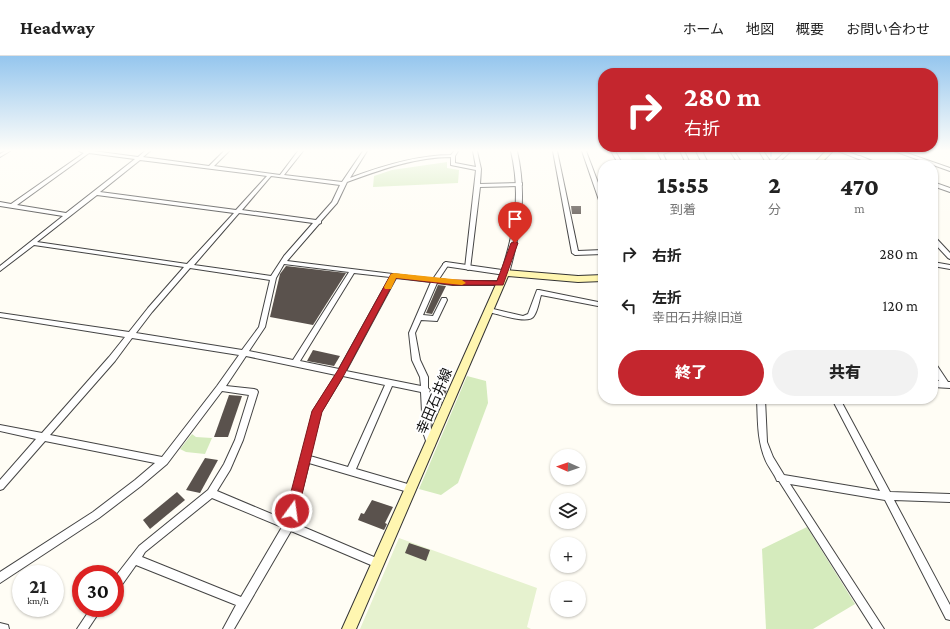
<!DOCTYPE html>
<html lang="ja">
<head>
<meta charset="utf-8">
<style>
	:root { --surface:#fff; --page:#f2f2f2; --text:#222; --muted:#767676; --line:#e0e0e0; --accent:#c4262e }
	body { margin:0; font-family:"Crimson Pro","Noto Sans JP",serif; background:var(--page); color:var(--text); height:100vh; display:flex; flex-direction:column; font-size:15px; white-space:nowrap }
	* { box-sizing:border-box; margin:0 }
	p { font-size:13px; color:var(--muted) }
	.icon { flex:none; width:22px; height:22px; fill:none; stroke:currentColor; stroke-width:2; stroke-linecap:round; stroke-linejoin:round }
	.map { position:relative; flex:1; overflow:hidden }
	.panel { position:absolute; left:598px; top:104px; width:340px; height:244px; display:flex; flex-direction:column; background:var(--surface); border-radius:16px; box-shadow:0 1px 3px #0004 }
	.panel>* { flex:none }
	.banner { position:absolute; left:598px; top:12px; width:340px; height:84px; border-radius:16px; box-shadow:0 1px 3px #0004; background:#c4262e; color:#fff; overflow:hidden }
	.needle { width:26px; rotate:272deg }
	.fabs { position:absolute; left:550px; top:393px; display:grid; gap:8px }
	.fabs a { display:grid; place-items:center; width:36px; height:36px; border-radius:50%; background:var(--surface); box-shadow:0 1px 3px #0004; font-size:20px }
	.speed { position:absolute; left:12px; top:509px; display:flex; gap:8px; font-size:20px; font-weight:700; text-align:center }
	.speed>* { display:grid; place-content:center; width:52px; height:52px; border-radius:50%; background:var(--surface); box-shadow:0 1px 3px #0004; line-height:1 }
	.speed small { font-size:10px; font-weight:400 }
	.speed .limit { border:6px solid #d22; background:#fff; color:#111 }
	.pin { position:absolute; display:grid; place-items:center; width:34px; height:34px; color:#fff; margin:-41px -17px; border-radius:50% 50% 50% 0; rotate:-45deg; box-shadow:0 0 4px #0007 }
	.pin .icon { rotate:45deg }
	.me { position:absolute; width:44px; margin:-22px; rotate:14deg; stroke-linejoin:round; filter:drop-shadow(0 0 3px #0008) }
	.turn { display:flex; align-items:center; gap:14px; height:84px; padding:0 20px; font-size:18px }
	.turn .icon { width:52px; height:52px; stroke-width:2.5 }
	.turn b { display:block; font-size:28px; line-height:34px }
	.eta { display:flex; justify-content:space-evenly; align-items:center; height:68px; text-align:center }
	.eta b { font-size:24px; font-weight:800; line-height:28px }
	.cta { display:flex; gap:8px; margin-top:auto; padding:8px 20px }
	.cta a { flex:1; height:46px; border-radius:24px; background:var(--accent); color:#fff; font-size:16px; font-weight:800; line-height:46px; text-align:center }
	.cta a+a { background:var(--page); color:var(--text) }
	ul { padding:0; list-style:none }
	li { display:flex; align-items:center; gap:12px; height:52px; padding:0 20px }
	li div { flex:1 }
	li b { display:block; font-size:15px }
	li em { font-style:normal }
	header { display:flex; align-items:center; gap:24px; box-sizing:border-box; height:56px; padding:0 20px; background:var(--surface); border-bottom:1px solid var(--line) }
	header strong { font-size:19px }
	nav { display:flex; gap:22px; margin-inline-start:auto; font-size:14px }
	.map>svg:first-child { display:block }
	.green { fill:#d5ebbd }
	.pitch { fill:#e6f2cf }
	.lines { fill:none; stroke-linecap:round; stroke-linejoin:round }
	.stream { stroke:#3f96cf; stroke-width:1.5 }
	.building { fill:#5a524d }
	.minor-casing { stroke:#444; stroke-width:2 }
	.tertiary-casing { stroke:#444; stroke-width:2 }
	.secondary-casing { stroke:#333; stroke-width:2 }
	.minor { fill:#fff; fill-rule:evenodd }
	.tertiary { fill:#fff; fill-rule:evenodd }
	.secondary { fill:#fff6b0; fill-rule:evenodd }
	.route { fill:#c4262e; stroke:#7f191e }
	.slow { fill:#f59e0b }
	.labels { text-anchor:middle; dominant-baseline:central; stroke-width:4; stroke-linejoin:round; paint-order:stroke }
	.street-label { font-size:14px; fill:#111; stroke:#fff }
</style>
</head>
<body>
<header>
<strong>Headway</strong>
<nav><a>ホーム</a><a>地図</a><a>概要</a><a>お問い合わせ</a></nav>
</header>
<div class="map">
<svg width="950" height="573" viewBox="0 0 950 573">
	<rect width="100%" height="100%" fill="#fffdf5"/>
	<g class="green">
		<path d="M628,97H643L650,109H635Z"/>
		<path d="M447,106V112L459,114L458,127L373,131L374,120L392,114Z"/>
		<path d="M467,320L486,325L488,347L458,427L441,439L419,433Z"/>
		<path d="M192,378L196,381L212,382L205,398L186,396L180,393Z"/>
		<path d="M807,471L855,548L813,573H766L762,493Z"/>
	</g>
	<path class="pitch" d="M399,482L537,532L527,571L531,573H360Z"/>
	<g class="lines">
		<path class="stream" d="M771,95V100"/>
	</g>
	<g class="building">
		<path d="M571,150H581V158H572Z"/>
		<path d="M286,210L346,217L313,269L270,261L280,218Z"/>
		<path d="M438,229L446,230L432,258L426,257Z"/>
		<path d="M313,294L340,300L334,310L307,305Z"/>
		<path d="M437,329L448,332L441,347L431,344V338H432Z"/>
		<path d="M229,339L242,340L228,381H214Z"/>
		<path d="M205,402L218,404L200,437L186,434Z"/>
		<path d="M177,436L185,444L150,473L143,464Z"/>
		<path d="M372,444L393,451L385,467L387,468L384,474L358,464L361,457L364,458Z"/>
		<path d="M409,487L430,494L426,505L405,497Z"/>
	</g>
	<g class="lines">
		<defs>
			<g id="minor">
				<path d="M5,95H10L0,101V98Z"/>
				<path d="M79,95H93L138,101L145,95H150L143,101L209,110L224,95H229L214,110L280,119L298,95H303L284,119L342,126L363,95H367L350,122C382,110 417,99 451,99L454,95H458L455,100V107L476,111L473,95H477L481,113L480,128L522,127V129L520,130L480,131L470,213L468,214L465,212L476,114L451,109V101C415,101 380,114 347,126L337,147L321,165V167L319,168L287,205L433,223L444,207L446,206L449,208L439,223L453,225H500L503,227L500,229H453L437,227L423,259L433,260L442,242H446L447,244L437,265L421,264L415,277L420,304L428,321V332L430,334L429,336L431,376L435,388L434,391L431,392L428,391L423,376L421,336L392,330L356,413L411,429L412,432L411,435L408,436L309,407L294,467L381,504L383,507L381,510L378,512L291,475L234,573H223L236,549L136,509L119,533L115,534V521L139,490L208,434L224,408L235,384L249,339L222,335L167,408L141,430L99,462L0,527V516L93,456L135,424L155,407L45,385L3,433L0,434V424L36,383L0,375V369L42,377L109,301L125,281L0,261V257L129,276L148,252L184,211L34,189L0,215V210L63,160L0,150V146L11,148L84,97ZM89,97L135,103L66,157L17,149ZM140,104L267,120L236,154L100,136ZM271,120L340,129L332,146L316,164L242,154ZM97,139L234,157L187,208L37,186ZM239,157L313,167L284,200L271,220L194,209ZM284,208L349,216L293,304L249,295L265,271L276,222ZM190,212L270,224L259,271L242,294L136,277L152,256ZM354,217L390,221L339,313L300,305ZM396,222L431,226L409,277L412,304L420,321L421,330L346,315ZM132,282L239,299L217,330L162,401L50,379L115,305ZM246,300L336,319L313,355L286,464L217,435L230,414L243,384L258,336L257,334L254,333L226,330ZM343,320L385,329L348,411L310,400L321,356ZM212,442L282,471L241,541L142,501L145,496Z"/>
				<path d="M553,95H557L578,195L603,194V198L575,199L572,197Z"/>
				<path d="M582,95H586L603,140V149L600,147Z"/>
				<path d="M611,95H615L623,109H619Z"/>
				<path d="M662,95H671L663,98L668,109H664L658,97Z"/>
				<path d="M680,95H684L691,109H687Z"/>
				<path d="M730,95H734L743,109H739Z"/>
				<path d="M759,95H763L771,106L773,107L786,95H791L777,108V109L767,108Z"/>
				<path d="M894,95H901L950,112V115Z"/>
				<path d="M856,100H860L882,109H875L856,102Z"/>
				<path d="M933,126L950,132V136L933,130Z"/>
				<path d="M933,180L935,181L950,197V203L948,202L933,186Z"/>
				<path d="M933,206L950,209V213L933,210Z"/>
				<path d="M537,234H539L603,247V251L541,239C539,245 538,254 534,260C529,269 498,258 489,256L486,254L489,252L523,260L528,258Z"/>
				<path d="M933,307L936,308L948,326H950V332L933,331V325H939L933,316Z"/>
				<path d="M757,343H765L767,386L773,401L784,419L880,435L832,343H840L890,436L950,438V446L894,444L950,549V564L946,563L885,444L790,428L884,573H873L779,425H777C774,417 768,411 765,403C757,383 758,364 757,343Z"/>
				<path d="M91,552H102L88,573H77Z"/>
				<path d="M0,567L8,569L9,573H0Z"/>
			</g>
			<g id="tertiary">
				<path d="M511,95H517C527,139 521,174 509,217L505,219L444,210L443,208L446,206L502,214C515,173 521,138 511,95Z"/>
				<path d="M696,95H702L709,109H703Z"/>
				<path d="M838,95H846L861,101L856,102Z"/>
			</g>
			<g id="secondary">
				<path d="M826,95H833L819,109H812Z"/>
				<path d="M505,214L578,220L603,219V225L578,226L508,220L356,573H342L501,217Z"/>
			</g>
		</defs>
		<use href="#minor" class="minor-casing"/>
		<use href="#tertiary" class="tertiary-casing"/>
		<use href="#secondary" class="secondary-casing"/>
		<use href="#minor" class="minor"/>
		<use href="#tertiary" class="tertiary"/>
		<use href="#secondary" class="secondary"/>
	</g>
	<linearGradient id="sky" x2="0" y2="1"><stop stop-color="#95c6ee"/><stop offset="0.54" stop-color="#fffefa"/><stop offset="1" stop-color="#fffefa" stop-opacity="0"/></linearGradient>
	<rect width="950" height="175" fill="url(#sky)"/>
	<path class="route" d="M515,185L518,187L503,229H453L396,222L344,319L322,356L298,455L296,459L292,461L288,459L286,455L312,355L338,314L391,218L453,224L497,225L511,187Z"/>
	<path class="slow" d="M394,217L462,224L466,227L462,229L396,222L391,233H385L384,231L391,218Z"/>
	<g class="labels">
		<g class="street-label">
			<text transform="translate(434 345) rotate(-67)">幸田石井線</text>
		</g>
	</g>
</svg>
<div class="fabs">
<a><svg class="needle" viewBox="-14 -14 28 28"><path d="M0-13l5 13h-10z" fill="#e53935"/><path d="M0 13l5-13h-10z" fill="#767676"/></svg></a>
<a><svg class="icon" aria-label="layers" viewBox="0 0 24 24"><path d="M12 4l9 5-9 5-9-5zM3 14l9 5 9-5"/></svg></a>
<a>+</a>
<a>−</a>
</div>
<div class="speed"><div>21<small>km/h</small></div><div class="limit">30</div></div>
<div class="pin" style="left:515px;top:187px;background:#d93025"><svg class="icon" aria-label="arrive" viewBox="0 0 24 24"><path d="M6 21V4h12l-3 4 3 4H6"/></svg></div>
<svg class="me" style="left:292px;top:455px" viewBox="-20 -20 40 40"><circle r="17" fill="#c4262e" stroke="#fff" stroke-width="3"/><path d="M0-11L8 9 0 5-8 9z" fill="#fff"/></svg>
<div class="banner">
<div class="turn"><svg class="icon" aria-label="right" viewBox="0 0 24 24"><path d="M7 20v-9h11M14 6l5 5-5 5"/></svg><div><b>280 m</b>右折</div></div>
</div>
<section class="panel">
<div class="eta">
<div><b>15:55</b><p>到着</p></div>
<div><b>2</b><p>分</p></div>
<div><b>470</b><p>m</p></div>
</div>
<ul>
<li><svg class="icon" aria-label="right" viewBox="0 0 24 24"><path d="M7 20v-9h11M14 6l5 5-5 5"/></svg><div><b>右折</b></div><em>280 m</em></li>
<li><svg class="icon" aria-label="left" viewBox="0 0 24 24"><path d="M17 20v-9H6M10 6l-5 5 5 5"/></svg><div><b>左折</b><p>幸田石井線旧道</p></div><em>120 m</em></li>
</ul>
<div class="cta"><a>終了</a><a>共有</a></div>
</section>
</div>
</body>
</html>
